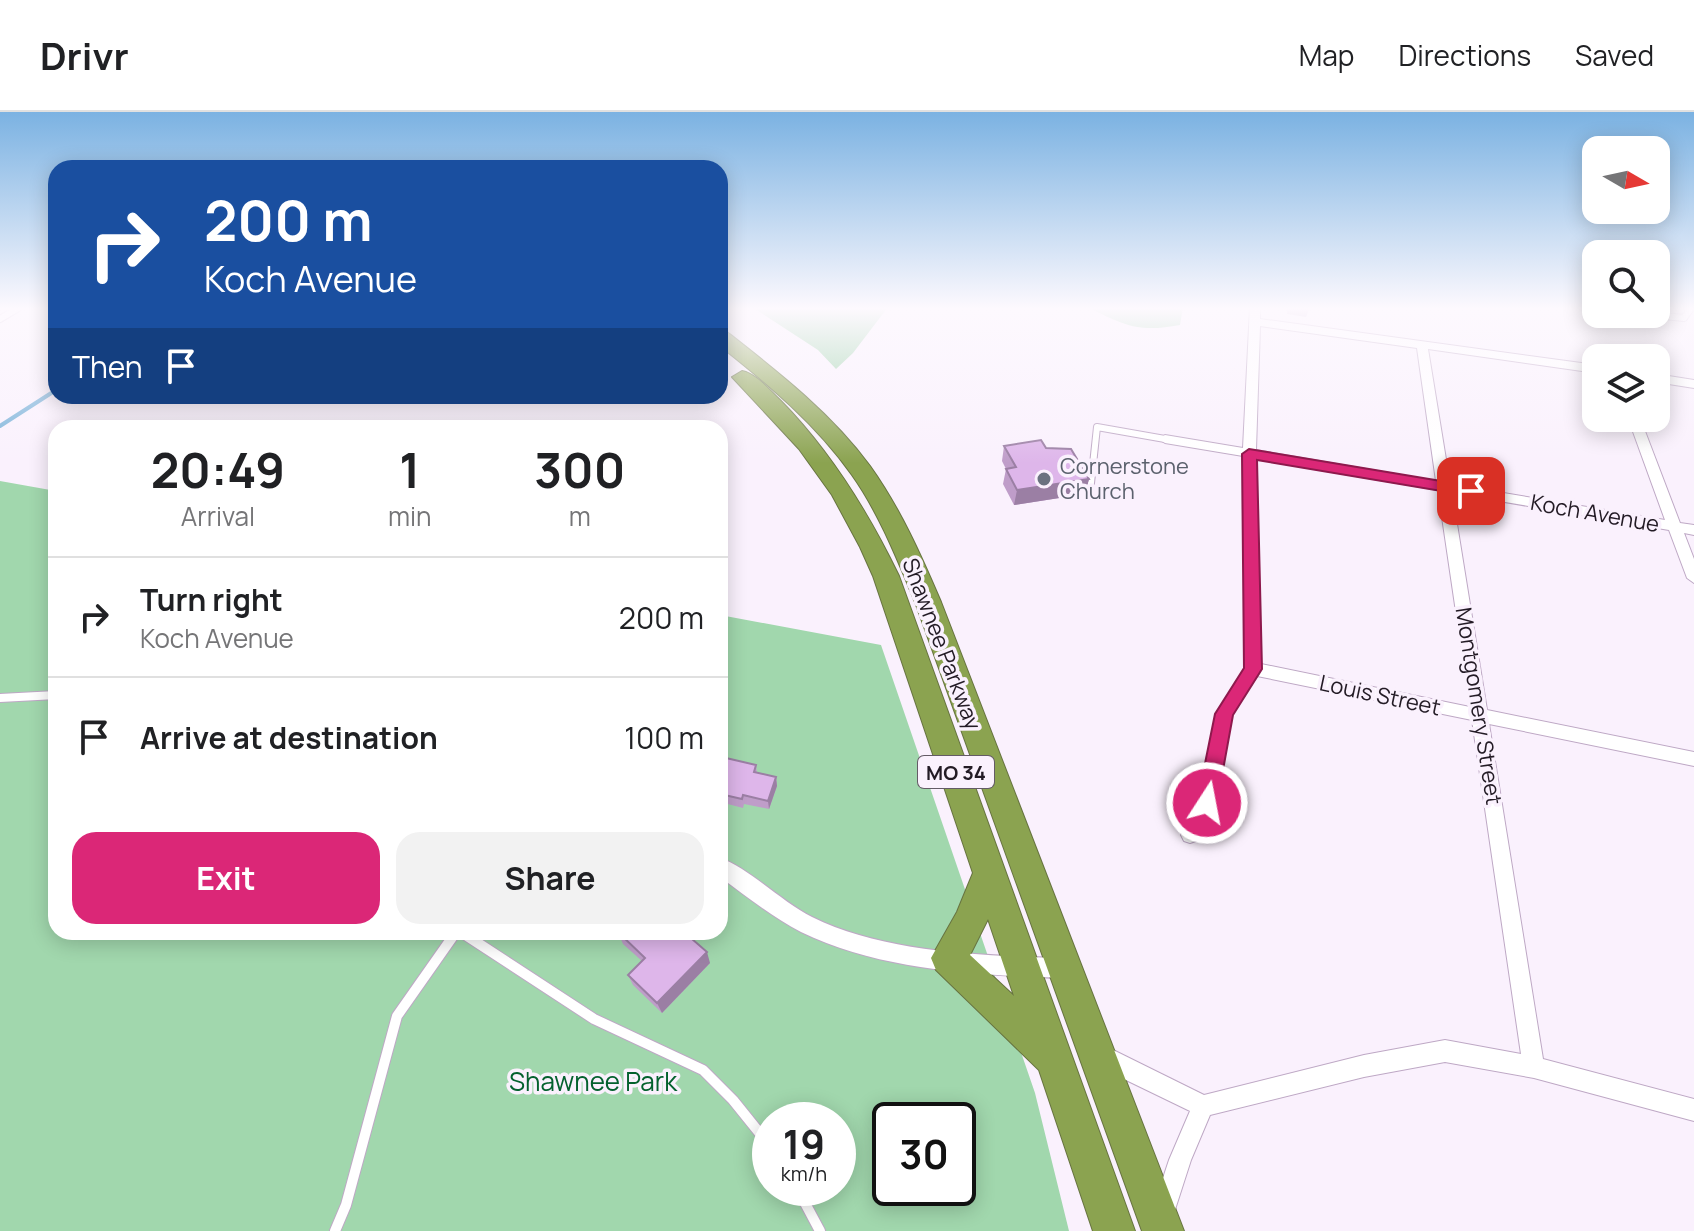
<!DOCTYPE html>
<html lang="en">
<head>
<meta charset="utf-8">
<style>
	:root { --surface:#fff; --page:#f2f2f2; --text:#202124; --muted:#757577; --line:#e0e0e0; --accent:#db2777 }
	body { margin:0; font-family:Manrope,sans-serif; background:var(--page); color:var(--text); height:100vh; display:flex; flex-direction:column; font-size:30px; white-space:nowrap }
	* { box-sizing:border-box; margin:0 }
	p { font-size:26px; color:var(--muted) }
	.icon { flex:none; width:44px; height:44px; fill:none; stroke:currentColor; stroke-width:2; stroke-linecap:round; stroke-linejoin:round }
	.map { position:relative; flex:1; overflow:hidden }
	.drawer { position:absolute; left:48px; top:308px; width:680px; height:520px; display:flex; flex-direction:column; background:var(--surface); border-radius:24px; box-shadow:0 4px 20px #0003 }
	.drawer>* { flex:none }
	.hud { position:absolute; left:48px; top:48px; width:680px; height:244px; border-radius:24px; box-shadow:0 4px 20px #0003; background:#1a4fa0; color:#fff; overflow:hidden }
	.needle { width:52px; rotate:99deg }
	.controls { position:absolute; left:1582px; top:24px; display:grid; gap:16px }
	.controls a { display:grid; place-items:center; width:88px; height:88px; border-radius:16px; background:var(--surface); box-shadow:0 4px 20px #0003; font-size:40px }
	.speed { position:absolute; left:752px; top:990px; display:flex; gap:16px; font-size:40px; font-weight:700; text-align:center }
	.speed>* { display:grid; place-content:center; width:104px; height:104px; border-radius:50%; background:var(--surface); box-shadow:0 4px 20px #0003; line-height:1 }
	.speed small { font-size:20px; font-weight:400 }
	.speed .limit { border:4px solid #111; border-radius:12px; background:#fff; color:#111 }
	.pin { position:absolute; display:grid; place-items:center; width:68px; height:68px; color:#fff; margin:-34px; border-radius:16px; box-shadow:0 4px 12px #0006 }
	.me { position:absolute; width:88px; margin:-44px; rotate:11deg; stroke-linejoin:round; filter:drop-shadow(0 0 6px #0008) }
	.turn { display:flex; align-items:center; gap:28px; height:168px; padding:0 24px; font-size:36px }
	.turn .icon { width:104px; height:104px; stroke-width:2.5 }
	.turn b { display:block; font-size:56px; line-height:68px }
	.then { display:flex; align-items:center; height:76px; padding:0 24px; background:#0003; gap:16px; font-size:30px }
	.eta { display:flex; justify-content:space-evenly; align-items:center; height:136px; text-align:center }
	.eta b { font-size:48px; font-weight:700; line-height:56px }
	.action { display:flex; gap:16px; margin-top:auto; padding:16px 24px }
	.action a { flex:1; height:92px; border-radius:24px; background:var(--accent); color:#fff; font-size:32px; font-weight:700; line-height:92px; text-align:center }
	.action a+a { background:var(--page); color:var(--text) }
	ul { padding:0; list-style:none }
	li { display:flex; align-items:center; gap:24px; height:120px; padding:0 24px; border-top:2px solid var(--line) }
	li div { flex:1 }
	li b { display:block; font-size:30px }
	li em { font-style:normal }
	header { display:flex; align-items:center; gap:48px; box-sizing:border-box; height:112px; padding:0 40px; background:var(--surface); border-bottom:2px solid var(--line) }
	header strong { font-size:38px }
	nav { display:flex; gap:44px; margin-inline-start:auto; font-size:28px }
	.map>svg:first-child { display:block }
	.green { fill:#a1d7ad; fill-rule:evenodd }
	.forest { fill:#98d0a6 }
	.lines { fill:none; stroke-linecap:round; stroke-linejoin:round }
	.stream { stroke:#77b0d8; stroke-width:4 }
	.lane-far2-casing { stroke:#bea8c5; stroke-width:8 }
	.lane-far1-casing { stroke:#bea8c5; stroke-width:10 }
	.lane-casing { stroke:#bea8c5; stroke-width:12 }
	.street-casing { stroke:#bea8c5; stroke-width:2 }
	.highway-casing { stroke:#677341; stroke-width:2 }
	.lane-far2 { stroke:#fff; stroke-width:6 }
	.lane-far1 { stroke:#fff; stroke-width:8 }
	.lane { stroke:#fff; stroke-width:10 }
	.street { fill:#fff; fill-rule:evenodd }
	.highway { fill:#8ba350; fill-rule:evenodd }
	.wall { fill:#bf9dc9 }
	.shaded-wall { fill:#9b7fa4 }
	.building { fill:#deb6ea; stroke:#9b7fa4; stroke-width:2 }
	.route { fill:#db2777; stroke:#8e194d; stroke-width:2 }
	.worship-dot { fill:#6b7280; stroke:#faf1fd; stroke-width:3 }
	.labels { text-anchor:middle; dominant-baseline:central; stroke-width:7; stroke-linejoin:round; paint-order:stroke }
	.shield { fill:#faf1fd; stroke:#645b66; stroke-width:2 }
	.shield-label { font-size:20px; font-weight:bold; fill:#231b25 }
	.worship-label { font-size:22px; fill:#5b616d; stroke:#faf1fd; text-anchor:start }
	.street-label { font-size:22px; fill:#231b25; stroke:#faf1fd }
	.near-park-label { font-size:26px; fill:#04612e; stroke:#faf1fd }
</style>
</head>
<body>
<header>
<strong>Drivr</strong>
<nav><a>Map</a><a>Directions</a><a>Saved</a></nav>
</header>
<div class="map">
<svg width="1694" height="1119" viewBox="0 0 1694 1119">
	<rect width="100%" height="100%" fill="#faf1fd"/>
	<path class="green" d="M0,369L56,379V820H720V503L881,533L1035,981L1069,1119H0ZM770,1008H838V1076H770ZM890,1008H958V1076H890Z"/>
	<g class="forest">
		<path d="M752,195H888L853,241L836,257L818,238Z"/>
		<path d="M1087,195H1183L1180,213C1138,221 1124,213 1087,195Z"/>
	</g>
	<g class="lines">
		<path class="stream" d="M0,314L56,278"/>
		<defs>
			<g id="lane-far2">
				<path d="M1582,195L1596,197"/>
				<path d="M1644,202L1684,206L1692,195"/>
				<path d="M0,207L20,195"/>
				<path d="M1091,371L1097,315L1165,327"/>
			</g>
			<path id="lane-far1" d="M0,586L56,583"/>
			<g id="lane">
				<path d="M461,820L594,907L703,958L733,988L770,1034"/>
				<path d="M797,1076L820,1119"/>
				<path d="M335,1119L346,1093L397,904L456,820"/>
			</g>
			<g id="street">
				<path d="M1250,195H1260V207L1596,253V261L1428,237L1450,372L1665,408L1628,306H1640L1680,411L1694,413V423L1684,421L1694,447V471L1687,466L1669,418L1452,381L1487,598L1694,640V654L1489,612L1543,947L1694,987V1009L1534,966L1445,950L1364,965L1210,1003L1191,1048L1171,1110L1163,1114L1155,1110L1151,1102L1169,1048L1190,999L1093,952L1090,944L1093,936L1101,933L1109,936L1204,983L1364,943L1445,928L1521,942L1472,608L1257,564L1232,603L1216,691L1196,729L1190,731L1184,729L1181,723L1198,690L1216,602L1245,556L1243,344L1165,331L1159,327L1165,323L1243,336ZM1260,214L1417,236L1436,369L1256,338ZM1256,347L1438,378L1470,595L1261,552Z"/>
				<path d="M1656,262L1694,268V276L1656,270Z"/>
				<path d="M720,746C749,756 782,790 812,805C884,841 986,844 1065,846L1072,849L1075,856L1072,863L1065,866C977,863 882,859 801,820C772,805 746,784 720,765Z"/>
			</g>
			<g id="highway">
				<path d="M720,218L727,220C778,260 831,301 870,354C900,396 921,443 941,490L1184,1119H1142L915,490C897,447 879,401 852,363C816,312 768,272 720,234Z"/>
				<path d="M742,259C757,262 770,279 781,289C831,340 868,400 899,464L1135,1119H1093L1039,958L936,858L931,846L957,800L973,761L873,464L860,435L832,383L799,337L732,265ZM988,807L1014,884L970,843Z"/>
			</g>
		</defs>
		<use href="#lane-far2" class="lane-far2-casing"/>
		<use href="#lane-far1" class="lane-far1-casing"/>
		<use href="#lane" class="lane-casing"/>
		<use href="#street" class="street-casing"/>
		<use href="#highway" class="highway-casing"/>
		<use href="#lane-far2" class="lane-far2"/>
		<use href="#lane-far1" class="lane-far1"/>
		<use href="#lane" class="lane"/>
		<use href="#street" class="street"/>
		<use href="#highway" class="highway"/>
	</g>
	<g class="wall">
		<path d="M1287,195H1310L1306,205L1287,202Z"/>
		<path d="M1004,334L1046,336L1089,367L1085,382L1014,393L1003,372L1006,357L1002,349Z"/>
		<path d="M720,649L756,653L757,661L776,665L777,674L769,697L744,692L743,696L720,690Z"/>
		<path d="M618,820L710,851L662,901L633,873L628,863L642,849L623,832Z"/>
	</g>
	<g class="shaded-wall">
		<path d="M1089,367L1085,382L1014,393L1017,378Z"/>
		<path d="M776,665L777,674L769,697L768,689Z"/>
		<path d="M707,840L710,851L662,901L657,891Z"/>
	</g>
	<g class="building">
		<path d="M1041,328L1046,336L1071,337L1089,367L1017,378L1006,357L1016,355L1004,334Z"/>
		<path d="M726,646L756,653L754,660L776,665L768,689L743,683L742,687L720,682V649L725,650Z"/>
		<path d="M618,820H684L707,840L657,891L628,863L645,846Z"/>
	</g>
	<linearGradient id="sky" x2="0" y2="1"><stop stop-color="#7bb2e2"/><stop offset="0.56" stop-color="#fdf9fe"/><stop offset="1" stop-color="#fdf9fe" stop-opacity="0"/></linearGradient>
	<rect width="1694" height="351" fill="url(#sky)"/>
	<path class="route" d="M1249,337L1471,374L1479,379L1471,384L1257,348L1262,557L1233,603L1217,691L1214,697L1207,699L1200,697L1197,691L1215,602L1244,556L1242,342Z"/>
	<circle class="worship-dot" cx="1044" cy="367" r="8"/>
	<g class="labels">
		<rect class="shield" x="918" y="644" width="76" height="32" rx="6"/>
		<g class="shield-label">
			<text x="956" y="660">MO 34</text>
		</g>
		<g class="worship-label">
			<text x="1060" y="354">Cornerstone<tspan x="1060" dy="25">Church</tspan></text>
		</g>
		<g class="street-label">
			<text transform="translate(1595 401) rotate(10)">Koch Avenue</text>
			<text transform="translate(942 532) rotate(69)">Shawnee Parkway</text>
			<text transform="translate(1380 583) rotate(12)">Louis Street</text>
			<text transform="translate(1479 594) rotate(81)">Montgomery Street</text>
		</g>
		<g class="near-park-label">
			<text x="593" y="969">Shawnee Park</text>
		</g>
	</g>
</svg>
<div class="controls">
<a><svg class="needle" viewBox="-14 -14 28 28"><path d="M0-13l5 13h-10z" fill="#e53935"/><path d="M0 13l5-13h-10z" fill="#757577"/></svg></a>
<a><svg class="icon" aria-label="search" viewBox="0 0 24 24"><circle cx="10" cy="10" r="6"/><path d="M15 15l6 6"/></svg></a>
<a><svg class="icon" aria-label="layers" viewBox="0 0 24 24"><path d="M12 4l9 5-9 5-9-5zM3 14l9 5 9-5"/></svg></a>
</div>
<div class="speed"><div>19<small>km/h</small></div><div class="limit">30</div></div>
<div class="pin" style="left:1471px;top:379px;background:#d93025"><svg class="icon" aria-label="arrive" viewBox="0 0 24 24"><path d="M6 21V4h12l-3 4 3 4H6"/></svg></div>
<svg class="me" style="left:1207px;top:691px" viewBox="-20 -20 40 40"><circle r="17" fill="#db2777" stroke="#fff" stroke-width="3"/><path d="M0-11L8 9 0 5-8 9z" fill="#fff"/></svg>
<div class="hud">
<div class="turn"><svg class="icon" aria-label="right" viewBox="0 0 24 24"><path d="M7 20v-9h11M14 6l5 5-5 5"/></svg><div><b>200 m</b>Koch Avenue</div></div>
<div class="then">Then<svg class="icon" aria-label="arrive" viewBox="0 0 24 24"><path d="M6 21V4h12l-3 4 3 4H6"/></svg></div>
</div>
<section class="drawer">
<div class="eta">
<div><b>20:49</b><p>Arrival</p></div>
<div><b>1</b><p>min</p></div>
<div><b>300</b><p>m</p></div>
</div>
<ul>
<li><svg class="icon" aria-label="right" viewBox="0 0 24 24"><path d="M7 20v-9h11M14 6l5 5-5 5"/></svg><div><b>Turn right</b><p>Koch Avenue</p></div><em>200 m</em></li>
<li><svg class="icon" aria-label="arrive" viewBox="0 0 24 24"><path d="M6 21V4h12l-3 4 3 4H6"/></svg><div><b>Arrive at destination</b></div><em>100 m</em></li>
</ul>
<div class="action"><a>Exit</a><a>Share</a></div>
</section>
</div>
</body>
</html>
